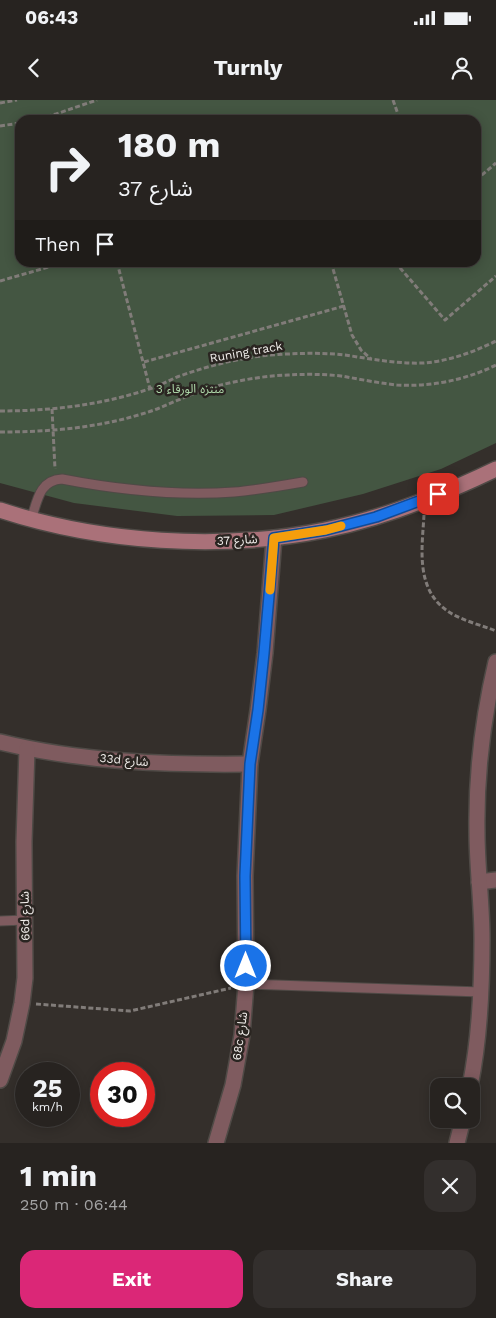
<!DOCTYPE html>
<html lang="en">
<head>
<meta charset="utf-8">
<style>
	:root { --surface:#272320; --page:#332f2d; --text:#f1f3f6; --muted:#a4a4a5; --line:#43403e; --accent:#db2777 }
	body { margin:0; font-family:"Work Sans","Noto Sans Arabic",sans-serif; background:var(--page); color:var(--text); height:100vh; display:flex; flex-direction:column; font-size:19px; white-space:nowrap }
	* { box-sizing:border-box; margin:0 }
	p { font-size:16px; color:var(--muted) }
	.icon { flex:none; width:28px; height:28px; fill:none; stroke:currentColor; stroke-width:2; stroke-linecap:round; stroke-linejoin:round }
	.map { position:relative; height:1043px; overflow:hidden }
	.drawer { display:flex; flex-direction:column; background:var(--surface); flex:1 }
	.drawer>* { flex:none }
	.hud { position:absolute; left:15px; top:15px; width:466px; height:152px; border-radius:15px; box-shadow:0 2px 12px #0003,0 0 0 1px var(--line); background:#272320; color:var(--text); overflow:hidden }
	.buttons { position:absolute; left:430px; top:978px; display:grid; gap:10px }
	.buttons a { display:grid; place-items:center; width:50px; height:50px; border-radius:10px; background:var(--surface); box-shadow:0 2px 12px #0003,0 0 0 1px var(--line); font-size:25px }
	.speed { position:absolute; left:15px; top:962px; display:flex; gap:10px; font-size:25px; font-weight:700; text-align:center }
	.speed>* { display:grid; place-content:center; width:65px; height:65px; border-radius:50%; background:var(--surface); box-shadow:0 2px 12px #0003,0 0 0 1px var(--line); line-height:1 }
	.speed small { font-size:12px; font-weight:400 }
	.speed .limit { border:8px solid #d22; background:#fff; color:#111 }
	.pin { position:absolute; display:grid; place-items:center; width:42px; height:42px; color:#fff; margin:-21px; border-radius:10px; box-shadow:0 2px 8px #0006 }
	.me { position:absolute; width:55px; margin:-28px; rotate:0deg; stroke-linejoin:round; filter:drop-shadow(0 0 4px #0008) }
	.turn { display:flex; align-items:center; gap:18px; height:105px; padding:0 20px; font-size:22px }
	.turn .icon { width:65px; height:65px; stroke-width:2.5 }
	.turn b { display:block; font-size:35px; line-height:42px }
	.then { display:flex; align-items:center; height:48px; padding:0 20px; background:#0003; gap:10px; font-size:19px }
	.round { display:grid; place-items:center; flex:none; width:52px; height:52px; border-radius:15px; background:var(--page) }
	.summary { display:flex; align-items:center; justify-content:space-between; height:85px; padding:0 20px }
	h1 { font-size:30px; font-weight:700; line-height:38px }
	.button { display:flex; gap:10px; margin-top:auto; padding:10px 20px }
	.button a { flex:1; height:58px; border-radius:15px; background:var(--accent); color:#fff; font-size:20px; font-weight:700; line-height:58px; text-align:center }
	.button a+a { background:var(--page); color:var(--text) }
	.status { display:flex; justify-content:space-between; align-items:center; height:35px; padding:0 25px; background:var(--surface); direction:ltr }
	.status svg { height:14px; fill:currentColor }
	header { display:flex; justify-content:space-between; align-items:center; height:65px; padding:0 20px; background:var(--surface); font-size:22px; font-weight:700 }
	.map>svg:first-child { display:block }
	.green { fill:#445642; fill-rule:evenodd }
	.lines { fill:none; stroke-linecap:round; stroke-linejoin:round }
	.lane-casing { stroke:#4f4a46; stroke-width:11 }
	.street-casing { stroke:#4f4a46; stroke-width:18 }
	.secondary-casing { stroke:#4f4a46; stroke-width:18 }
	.path { stroke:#817c79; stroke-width:3; stroke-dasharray:5 2.5; stroke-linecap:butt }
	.lane { stroke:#7f5b5f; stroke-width:9 }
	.street { stroke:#7f5b5f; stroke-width:15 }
	.secondary { stroke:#aa7179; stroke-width:15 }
	.route-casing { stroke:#114b97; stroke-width:12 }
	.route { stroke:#1a73e8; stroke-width:9 }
	.slow { stroke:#f59e0b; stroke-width:9 }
	.labels { text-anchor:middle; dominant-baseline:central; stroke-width:5; stroke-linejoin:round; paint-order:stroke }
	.street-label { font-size:12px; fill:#f2efec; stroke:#2a2521 }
	.park-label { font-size:12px; fill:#aed7a9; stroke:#2a2521 }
</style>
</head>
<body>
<div class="status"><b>06:43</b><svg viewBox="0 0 49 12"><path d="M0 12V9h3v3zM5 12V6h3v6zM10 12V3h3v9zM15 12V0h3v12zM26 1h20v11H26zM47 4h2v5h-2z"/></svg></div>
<header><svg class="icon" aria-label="back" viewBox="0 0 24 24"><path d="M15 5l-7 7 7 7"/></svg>Turnly<svg class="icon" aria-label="person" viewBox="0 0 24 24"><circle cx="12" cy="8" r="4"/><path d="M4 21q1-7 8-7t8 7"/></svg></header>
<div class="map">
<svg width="496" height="1043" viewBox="0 0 496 1043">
	<rect width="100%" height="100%" fill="#342f2b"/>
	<path class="green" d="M0,0H496V343L441,369L363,394L274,415L177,416L74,403L0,383ZM20,20H476V162H20Z"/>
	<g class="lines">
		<defs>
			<g id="lane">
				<path d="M31,420C37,402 39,380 62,379C119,390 176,396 234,392C257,390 280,386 303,382"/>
				<path d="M0,821L25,820"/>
				<path d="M246,884L481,892"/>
			</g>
			<g id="street">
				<path d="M0,642C81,662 167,665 250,664"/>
				<path d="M479,782L496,780"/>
				<path d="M0,980L14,941L22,903L25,878L24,742L27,649"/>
				<path d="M470,986C480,938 482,888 482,839C482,803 477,768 477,732C476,675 483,617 496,562"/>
				<path d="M216,1043L233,985L242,935L246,884L245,776L250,664L258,610L265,553L274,438"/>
				<path d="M457,1043L463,1019"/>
			</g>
			<path id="secondary" d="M0,410C101,443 221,451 325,430C384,418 442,395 496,369"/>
		</defs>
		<use href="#lane" class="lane-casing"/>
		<use href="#street" class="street-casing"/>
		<use href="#secondary" class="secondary-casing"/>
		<g class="path">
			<path d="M393,0L400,20"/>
			<path d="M0,3L17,0"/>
			<path d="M32,20L56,14L97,0"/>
			<path d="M0,26L20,23"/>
			<path d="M476,80L496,63"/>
			<path d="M117,162L150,289"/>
			<path d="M331,162L352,235L361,250L371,259"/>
			<path d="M395,162L445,220L496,176"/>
			<path d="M0,181L66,162"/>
			<path d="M144,262L344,206"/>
			<path d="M52,309L55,369"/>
			<path d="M0,311C50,311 102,305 149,289C159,286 168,281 177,277C213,264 250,255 288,254C307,253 326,253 345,255C371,259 397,264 424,263C449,261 474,252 496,241"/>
			<path d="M0,332C41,332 84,329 124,319C135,316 146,313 157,309C174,302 191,294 209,288C235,281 261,276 288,275C305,274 323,274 341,276C359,279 378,283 397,285C430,287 466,280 496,265"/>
			<path d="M424,415C422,449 415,490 449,512C463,521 481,525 496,531"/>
			<path d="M36,904L130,911L231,888"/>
		</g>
		<use href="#lane" class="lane"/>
		<use href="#street" class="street"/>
		<use href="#secondary" class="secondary"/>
	</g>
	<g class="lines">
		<defs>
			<path id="route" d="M246,866L245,776L250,664L258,610L264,553L274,438L326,430L376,417L438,394"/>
		</defs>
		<use href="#route" class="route-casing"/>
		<use href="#route" class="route"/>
		<path class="slow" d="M270,490L274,438L326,430L341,426"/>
	</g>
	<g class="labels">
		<g class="street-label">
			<text transform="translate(246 252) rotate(-10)">Runing track</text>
			<text transform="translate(237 440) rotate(-3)">شارع 37</text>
			<text transform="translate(124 660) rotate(5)">33d شارع</text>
			<text transform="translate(25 816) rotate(-91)">66d شارع</text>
			<text transform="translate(240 936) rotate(-82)">68c شارع</text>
		</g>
		<g class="park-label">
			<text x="190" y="289">منتزه الورقاء 3</text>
		</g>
	</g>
</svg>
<div class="buttons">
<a><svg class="icon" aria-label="search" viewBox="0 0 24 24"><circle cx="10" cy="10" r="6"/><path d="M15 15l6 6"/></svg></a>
</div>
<div class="speed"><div>25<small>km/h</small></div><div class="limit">30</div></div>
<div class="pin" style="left:438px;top:394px;background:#d93025"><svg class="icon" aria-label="arrive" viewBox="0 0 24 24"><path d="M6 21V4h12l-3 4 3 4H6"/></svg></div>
<svg class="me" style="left:246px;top:866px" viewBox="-20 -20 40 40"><circle r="17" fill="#1a73e8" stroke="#fff" stroke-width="3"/><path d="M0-11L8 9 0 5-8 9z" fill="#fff"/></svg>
<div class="hud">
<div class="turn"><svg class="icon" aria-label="right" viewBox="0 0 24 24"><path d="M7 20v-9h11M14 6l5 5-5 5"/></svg><div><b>180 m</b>شارع 37</div></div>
<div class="then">Then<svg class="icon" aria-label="arrive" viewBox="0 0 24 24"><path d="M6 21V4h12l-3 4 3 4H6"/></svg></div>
</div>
</div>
<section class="drawer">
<div class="summary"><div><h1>1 min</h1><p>250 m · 06:44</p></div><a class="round"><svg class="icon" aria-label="close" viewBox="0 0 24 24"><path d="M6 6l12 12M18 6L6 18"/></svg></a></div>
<div class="button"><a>Exit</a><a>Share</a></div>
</section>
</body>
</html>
